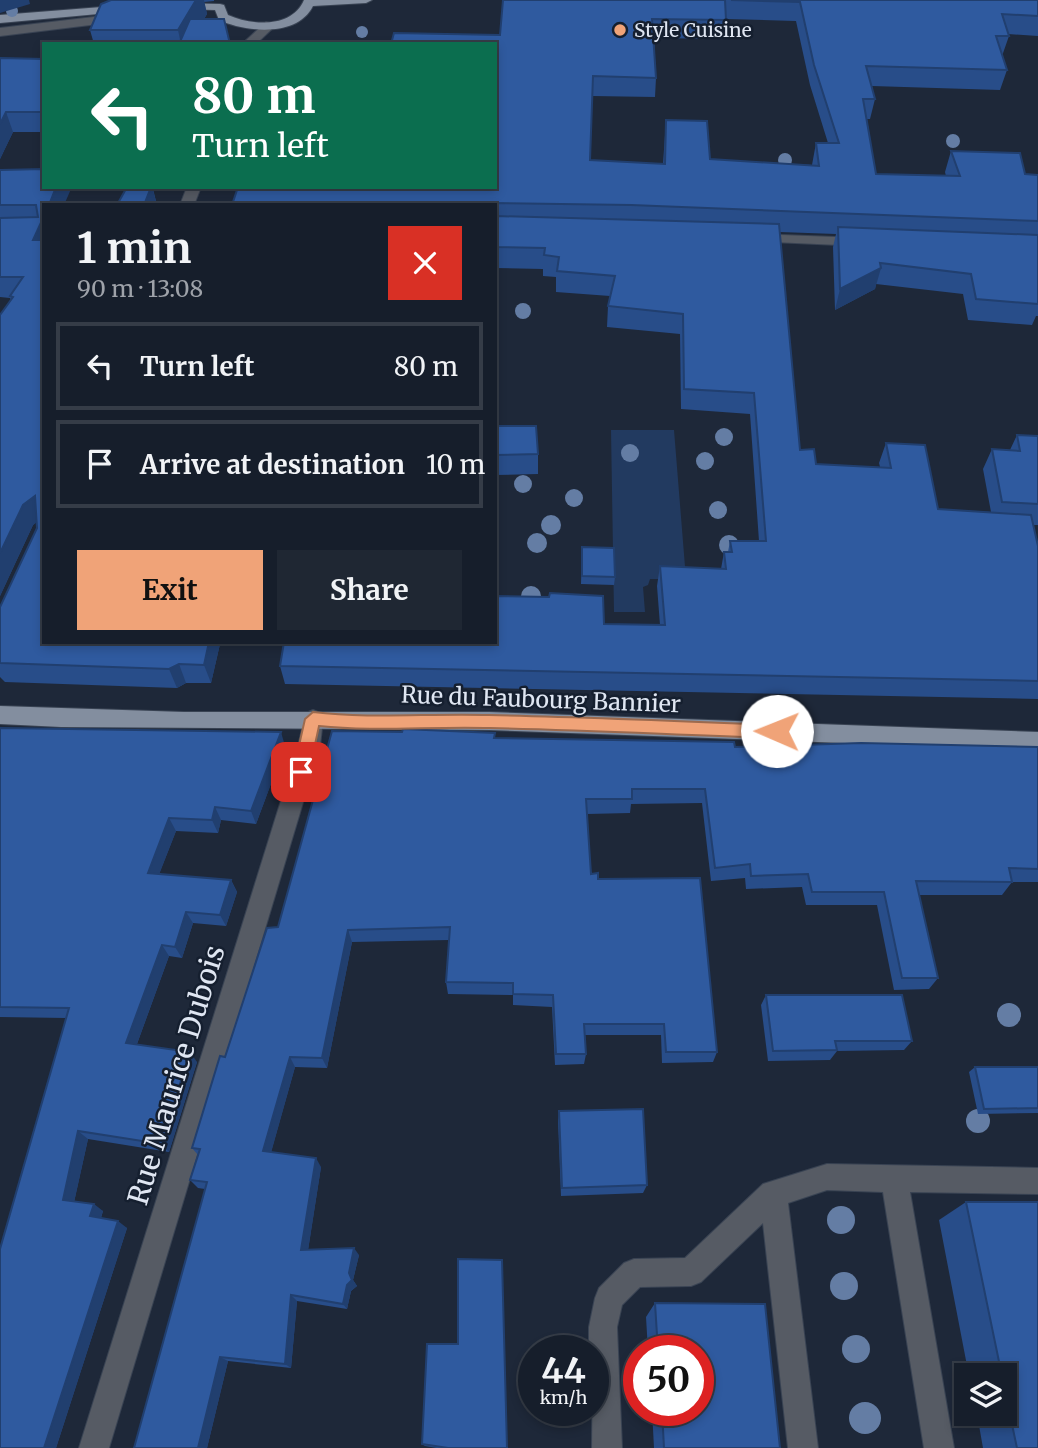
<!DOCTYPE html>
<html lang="en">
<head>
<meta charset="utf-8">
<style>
	:root { --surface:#161e2b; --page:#1f2733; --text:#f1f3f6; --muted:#9ea2a9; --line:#353c47; --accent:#f0a378 }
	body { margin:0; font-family:Merriweather,serif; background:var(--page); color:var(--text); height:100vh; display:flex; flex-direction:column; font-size:26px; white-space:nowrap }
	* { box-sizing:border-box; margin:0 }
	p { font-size:23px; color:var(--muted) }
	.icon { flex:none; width:38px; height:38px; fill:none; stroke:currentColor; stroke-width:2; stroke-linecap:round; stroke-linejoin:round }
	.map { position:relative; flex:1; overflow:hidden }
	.drawer { position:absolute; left:42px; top:203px; width:455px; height:441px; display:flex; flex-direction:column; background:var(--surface); border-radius:0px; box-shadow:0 4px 10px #0003,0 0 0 2px var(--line) }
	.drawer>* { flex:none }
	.guide { position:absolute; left:42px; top:42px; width:455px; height:147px; border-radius:0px; box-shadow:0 4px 10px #0003,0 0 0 2px var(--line); background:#0b6e4f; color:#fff; overflow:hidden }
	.controls { position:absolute; left:954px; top:1363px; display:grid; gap:14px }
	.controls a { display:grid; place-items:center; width:63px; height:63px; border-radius:0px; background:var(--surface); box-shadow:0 4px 10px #0003,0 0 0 2px var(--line); font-size:35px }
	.speed { position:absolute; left:518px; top:1335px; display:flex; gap:14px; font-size:35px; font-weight:700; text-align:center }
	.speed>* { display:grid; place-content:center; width:91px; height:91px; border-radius:50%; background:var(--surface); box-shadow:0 4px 10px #0003,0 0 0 2px var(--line); line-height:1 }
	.speed small { font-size:18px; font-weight:400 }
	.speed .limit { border:10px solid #d22; background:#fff; color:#111 }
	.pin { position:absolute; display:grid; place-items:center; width:60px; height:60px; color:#fff; margin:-30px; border-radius:14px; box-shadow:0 4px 10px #0006 }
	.me { position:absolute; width:77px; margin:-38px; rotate:271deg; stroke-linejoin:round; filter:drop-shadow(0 0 5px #0008) }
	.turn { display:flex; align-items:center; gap:24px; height:147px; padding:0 35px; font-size:32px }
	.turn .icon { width:91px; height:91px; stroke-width:2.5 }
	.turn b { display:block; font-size:49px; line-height:60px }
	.round { display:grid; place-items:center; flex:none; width:74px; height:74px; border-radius:0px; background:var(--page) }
	.overview { display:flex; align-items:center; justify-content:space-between; height:119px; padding:0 35px }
	h1 { font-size:42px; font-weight:700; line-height:52px }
	.button { display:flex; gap:14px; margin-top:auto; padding:14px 35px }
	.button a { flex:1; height:80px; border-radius:0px; background:var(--accent); color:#111; font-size:28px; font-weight:700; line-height:80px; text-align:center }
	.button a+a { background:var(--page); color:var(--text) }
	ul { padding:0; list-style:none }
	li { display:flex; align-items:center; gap:21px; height:88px; margin:0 14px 10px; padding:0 21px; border:4px solid var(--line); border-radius:0px }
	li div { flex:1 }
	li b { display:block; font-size:26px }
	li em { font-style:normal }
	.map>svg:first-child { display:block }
	.green { fill:#223a60 }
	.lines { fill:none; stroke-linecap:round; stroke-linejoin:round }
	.minor-casing { stroke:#394353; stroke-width:2 }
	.major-casing { stroke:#394353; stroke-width:2 }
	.minor { fill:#565b64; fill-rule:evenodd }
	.major { fill:#838e9f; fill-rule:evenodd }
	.tree { fill:#647da4 }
	.wall { fill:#284d89; fill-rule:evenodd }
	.shaded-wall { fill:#213f6f }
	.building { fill:#2f5a9f; stroke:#213f6f; stroke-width:2 }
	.route { fill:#f0a378; stroke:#9c6a4e; stroke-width:2 }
	.poi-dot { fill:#f0a378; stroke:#151f2f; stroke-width:2.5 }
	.labels { text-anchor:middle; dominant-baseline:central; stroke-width:5; stroke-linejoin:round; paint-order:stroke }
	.far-poi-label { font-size:19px; fill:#dfe6f2; stroke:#151f2f; text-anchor:start }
	.street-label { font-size:23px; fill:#dfe6f2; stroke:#151f2f }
	.near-street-label { font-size:28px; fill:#dfe6f2; stroke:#151f2f }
</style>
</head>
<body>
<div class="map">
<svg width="1038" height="1448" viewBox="0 0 1038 1448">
	<rect width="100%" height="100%" fill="#1e2839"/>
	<path class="green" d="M611,430H674L686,579H650L648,585L643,587L645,612H614Z"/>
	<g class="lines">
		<defs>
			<g id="minor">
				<path d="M119,14L123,15V21L0,36V28Z"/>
				<path d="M266,22L276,25L256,44H242Z"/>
				<path d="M187,187H201L194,205H180Z"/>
				<path d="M753,234L861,238L868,242L861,246L748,241L746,238Z"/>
				<path d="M313,710L320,713L323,719L320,746L109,1448H79L298,746L306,713Z"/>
				<path d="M827,1164L1038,1168V1194L910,1192L954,1448H924L883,1192L827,1190L788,1203L818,1448H788L763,1223L701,1282L691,1286L640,1287L622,1305L617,1327L622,1448H592L593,1351H589V1327L595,1298L599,1288L624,1263L634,1259L685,1258L763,1184Z"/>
			</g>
			<g id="major">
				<path d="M304,0H372L366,3L313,6C297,38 245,32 219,20L215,10L176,9L170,6L176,3L220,4L224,5L228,15C253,26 292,28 304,0Z"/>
				<path d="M127,5L133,9L131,11L0,23V15Z"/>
				<path d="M0,706L184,712H489L1038,732V750L489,730L61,727L0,724Z"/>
			</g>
		</defs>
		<use href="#minor" class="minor-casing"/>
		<use href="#major" class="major-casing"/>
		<use href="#minor" class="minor"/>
		<use href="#major" class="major"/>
	</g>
	<g class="tree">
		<circle cx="12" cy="11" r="6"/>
		<circle cx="362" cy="32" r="6"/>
		<circle cx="953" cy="141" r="7"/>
		<circle cx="785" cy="160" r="7"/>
		<circle cx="523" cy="311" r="8"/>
		<circle cx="724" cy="437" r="9"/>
		<circle cx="630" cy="453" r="9"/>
		<circle cx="705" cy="461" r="9"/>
		<circle cx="523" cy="484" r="9"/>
		<circle cx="574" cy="498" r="9"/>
		<circle cx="718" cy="510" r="9"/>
		<circle cx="551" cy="525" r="10"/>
		<circle cx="537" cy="543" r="10"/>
		<circle cx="729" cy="545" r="10"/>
		<circle cx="531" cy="596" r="10"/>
		<circle cx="1009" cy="1015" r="12"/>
		<circle cx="978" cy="1121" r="12"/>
		<circle cx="841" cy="1220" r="14"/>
		<circle cx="844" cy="1286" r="14"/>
		<circle cx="856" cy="1349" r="14"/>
		<circle cx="865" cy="1418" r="16"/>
	</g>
	<g class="wall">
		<path d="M111,0H214V1L204,2L207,14L204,19L230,44H94L90,30Z"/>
		<path d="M503,0H1038V36L1008,34L1009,36L1002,56L1007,70L1000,90L872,86L875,99L870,119H867L876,174L946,176L945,172L951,151L1025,174L1038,175V316H1036L1032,325L968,320L963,294L876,284L875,289L835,310L833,247L836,234L780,232L800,450L816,464L880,467L879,463L886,443L938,509L991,512L983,469L992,449L1010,450L1017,435L1038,436V525H1033L1038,546V699L285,684L280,666L283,646L220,644L211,683H186L177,688L5,682L0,677V607L37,528L36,522L33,525L0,596V315L11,300L10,298L0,297V170L44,187H70L71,189L44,205V642H495L604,624L660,625L657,586L660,566L721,569L724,552H728L730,541H759L750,414L681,409L680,334L607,327L608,306L610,296L556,292V277L543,276V269L495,268V205H232L500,35ZM726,19L796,21L810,85L828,143H816L812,165L710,159L666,120L663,164L590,160L592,96L655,97L656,78L654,38L724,39Z"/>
		<path d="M0,58L44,59V132H13L0,159Z"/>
		<path d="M165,187L164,190L153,189L157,205H117L126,189L75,187Z"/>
		<path d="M495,426L538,454V474L495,475Z"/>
		<path d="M582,547L615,577L614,585L581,584Z"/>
		<path d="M0,728L285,746L256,824L221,820L218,833L176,831L159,874L231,880L237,892L226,926L193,923L182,958L169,956L137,1044L197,1062L169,1152L88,1139L74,1202L103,1211L101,1218L127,1228L56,1448H0L66,1018L0,1017Z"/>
		<path d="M495,733V738L735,747H1038V882H1012L1002,895H919L938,978L929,989L894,990L877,905H806L802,887L746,889L745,878L711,881L702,803L631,804L630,813L587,814L591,874L598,879L717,1052L713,1062L662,1063L661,1035H585L586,1054L584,1064L555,1065L552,1007L513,1005V995L448,994L446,982L449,940L352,942L327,1068L295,1067L271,1152L321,1167L308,1250L359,1255L353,1280L357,1286L351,1291L347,1309L297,1301L291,1368L228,1361L207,1448L205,1189L198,1188L190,1180L198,1155L192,1148L225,1057L278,927Z"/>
		<path d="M766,995L912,1041L904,1050L837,1051L830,1060L768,1061L761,1005Z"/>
		<path d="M975,1067H1038V1113L978,1114L969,1072Z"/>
		<path d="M559,1111L647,1185L643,1193L561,1196L558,1121Z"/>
		<path d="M966,1202L1038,1448H983L977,1414H1004V1376H969L939,1220Z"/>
		<path d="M655,1303L765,1304L780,1448H654L652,1410H698V1351H648L646,1317Z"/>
		<path d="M422,1444L508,1448H437L425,1446Z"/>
	</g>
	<g class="shaded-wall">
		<path d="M0,0H29L30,4L0,13Z"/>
		<path d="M196,0H204L207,14L189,44H181L178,30Z"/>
		<path d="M6,112L13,132L0,159V124Z"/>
		<path d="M56,187H70L71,189L64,205H49Z"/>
		<path d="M151,187H152L157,205H144Z"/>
		<path d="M44,216V255L33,240Z"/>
		<path d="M881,268L875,289L835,310L840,289Z"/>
		<path d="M35,496L44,517L33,525L0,596V553L23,505Z"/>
		<path d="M209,642H219L220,644L211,683L204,665Z"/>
		<path d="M179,664L186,683L177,688L169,669Z"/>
		<path d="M281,732L285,746L256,824L251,811Z"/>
		<path d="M215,807L221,820L218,833L212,820Z"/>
		<path d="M169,818L176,831L155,885L148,873Z"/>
		<path d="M231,880L237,892L226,926L220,915Z"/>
		<path d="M186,912L193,923L182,958L175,947Z"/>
		<path d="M348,930L352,942L327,1068L322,1058Z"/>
		<path d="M162,945L169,956L134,1052L126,1043Z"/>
		<path d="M190,1052L197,1062L169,1152L161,1144Z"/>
		<path d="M290,1057L295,1067L269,1160L263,1151Z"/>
		<path d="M78,1131L88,1139L73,1207L63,1200Z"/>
		<path d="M316,1158L321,1167L307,1257L301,1250Z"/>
		<path d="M94,1204L103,1211L99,1223L90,1216Z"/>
		<path d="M118,1221L127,1228L56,1448H44Z"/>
		<path d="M354,1248L359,1255L353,1280L357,1286L351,1291L347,1309L343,1304Z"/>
		<path d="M291,1295L297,1301L291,1368L285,1364Z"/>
		<path d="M220,1357L228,1361L207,1448H198Z"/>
	</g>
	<g class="building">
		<path d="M111,0H196L178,30H90L101,4Z"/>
		<path d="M503,0H725L726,20L652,19L656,78L593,76L590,160L665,164L666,120L707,121L710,159L819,166L816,143H839L814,65L800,2L731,0H1038V16L1002,14L1009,36H996L1007,70L866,66L875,99H863L876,174L960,176L951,151L1020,153L1025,174L1038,175V221L631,205L495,203L493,205H232L238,187H495V44H391L394,33L500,35Z"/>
		<path d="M190,19H224L230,44H179Z"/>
		<path d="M0,58L44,59V112H6L0,124Z"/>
		<path d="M44,169V187H56L49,205H44V216L33,240H44V642H209L204,665L179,664L169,669L0,663V607L37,528L35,496L23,505L0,553V315L13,297L10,296L23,277H0V218L38,217L36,205H0V170Z"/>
		<path d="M127,187H151L144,205H117Z"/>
		<path d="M495,216L779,224L800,450L814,449L816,464L891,468L886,443L925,445L938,509L1031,515L1038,546V681L280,666L284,642H495V596L549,597L550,593L603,596L604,624L665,625L660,566L726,569L724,552H732L730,541H766L754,393L684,389L683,314L608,306L615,276L557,271L559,257L544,255L545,248L495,247Z"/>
		<path d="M838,227L1038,235V304L976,299L971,274L880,263L881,268L840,289Z"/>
		<path d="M495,426H536L538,454L495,455Z"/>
		<path d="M1017,435L1038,436V504L1002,502L992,449L1020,451Z"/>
		<path d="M582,547L614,548L615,577L582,576Z"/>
		<path d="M0,728L281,732L251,811L215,807L212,820L169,818L148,873L231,880L220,915L186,912L175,947L162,945L126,1043L190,1052L161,1144L78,1131L63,1200L94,1204L90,1216L118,1221L44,1448H0V1249L69,1008L0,1007Z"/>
		<path d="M403,729L495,733L494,738L734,742L735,747L861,743L1038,747V869L1009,868L1012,882L916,881L938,978H902L884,892H812L808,874L751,876L750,864L715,868L705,789H632V799H586L591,874L598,873V879L700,878L717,1052H666L664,1024H584L586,1054H556L553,995L513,994V983L446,982L450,927L348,930L322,1058L290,1057L263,1151L316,1158L301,1250L354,1248L349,1273L352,1280L347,1285L343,1304L291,1295L285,1364L220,1357L198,1448H134L207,1182L190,1180L200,1149L192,1148L220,1056L225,1057L267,928L278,927L332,731L402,732Z"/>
		<path d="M766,995H902L912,1041H835L837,1050L773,1051Z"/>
		<path d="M975,1067H1038V1108L984,1109Z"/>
		<path d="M643,1109L647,1185L562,1188L559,1111Z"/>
		<path d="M966,1202H1038V1448H1017L1004,1387V1376H1002Z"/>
		<path d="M458,1259L502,1260L507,1448H448L422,1444L427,1344H458Z"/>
		<path d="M655,1303L765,1304L780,1448H664L662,1410H698V1351H658Z"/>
	</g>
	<path class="route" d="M313,712C371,719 430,713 489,715C585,717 681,721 777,725L785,731L777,738C681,735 585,730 490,728C433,726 375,732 319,726L309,772L301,778L293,772L305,719Z"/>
	<circle class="poi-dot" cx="620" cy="30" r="7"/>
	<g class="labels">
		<g class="far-poi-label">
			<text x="634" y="30">Style Cuisine</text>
		</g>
		<g class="street-label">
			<text transform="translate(541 699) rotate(2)">Rue du Faubourg Bannier</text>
		</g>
		<g class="near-street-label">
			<text transform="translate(176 1075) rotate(-73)">Rue Maurice Dubois</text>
		</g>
	</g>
</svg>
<div class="controls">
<a><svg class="icon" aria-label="layers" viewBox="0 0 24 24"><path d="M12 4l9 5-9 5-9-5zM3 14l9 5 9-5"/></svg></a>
</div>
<div class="speed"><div>44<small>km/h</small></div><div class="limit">50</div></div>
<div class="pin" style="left:301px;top:772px;background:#d93025"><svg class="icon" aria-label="arrive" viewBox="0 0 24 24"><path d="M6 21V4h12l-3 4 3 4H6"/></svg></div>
<svg class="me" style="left:777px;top:731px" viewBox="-20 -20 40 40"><circle r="19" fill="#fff"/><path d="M0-13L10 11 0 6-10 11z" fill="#f0a378"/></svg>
<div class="guide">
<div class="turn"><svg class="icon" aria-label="left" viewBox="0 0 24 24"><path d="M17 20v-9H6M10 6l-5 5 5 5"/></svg><div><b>80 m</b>Turn left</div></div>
</div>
<section class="drawer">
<div class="overview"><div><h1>1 min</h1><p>90 m · 13:08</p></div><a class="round" style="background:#d93025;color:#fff"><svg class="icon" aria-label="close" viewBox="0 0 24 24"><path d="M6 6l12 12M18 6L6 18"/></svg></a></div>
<ul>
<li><svg class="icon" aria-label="left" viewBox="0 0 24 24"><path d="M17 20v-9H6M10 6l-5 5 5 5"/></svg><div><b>Turn left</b></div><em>80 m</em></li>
<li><svg class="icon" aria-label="arrive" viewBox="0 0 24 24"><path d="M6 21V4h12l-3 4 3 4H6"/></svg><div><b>Arrive at destination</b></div><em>10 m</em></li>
</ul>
<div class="button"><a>Exit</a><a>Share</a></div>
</section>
</div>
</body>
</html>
